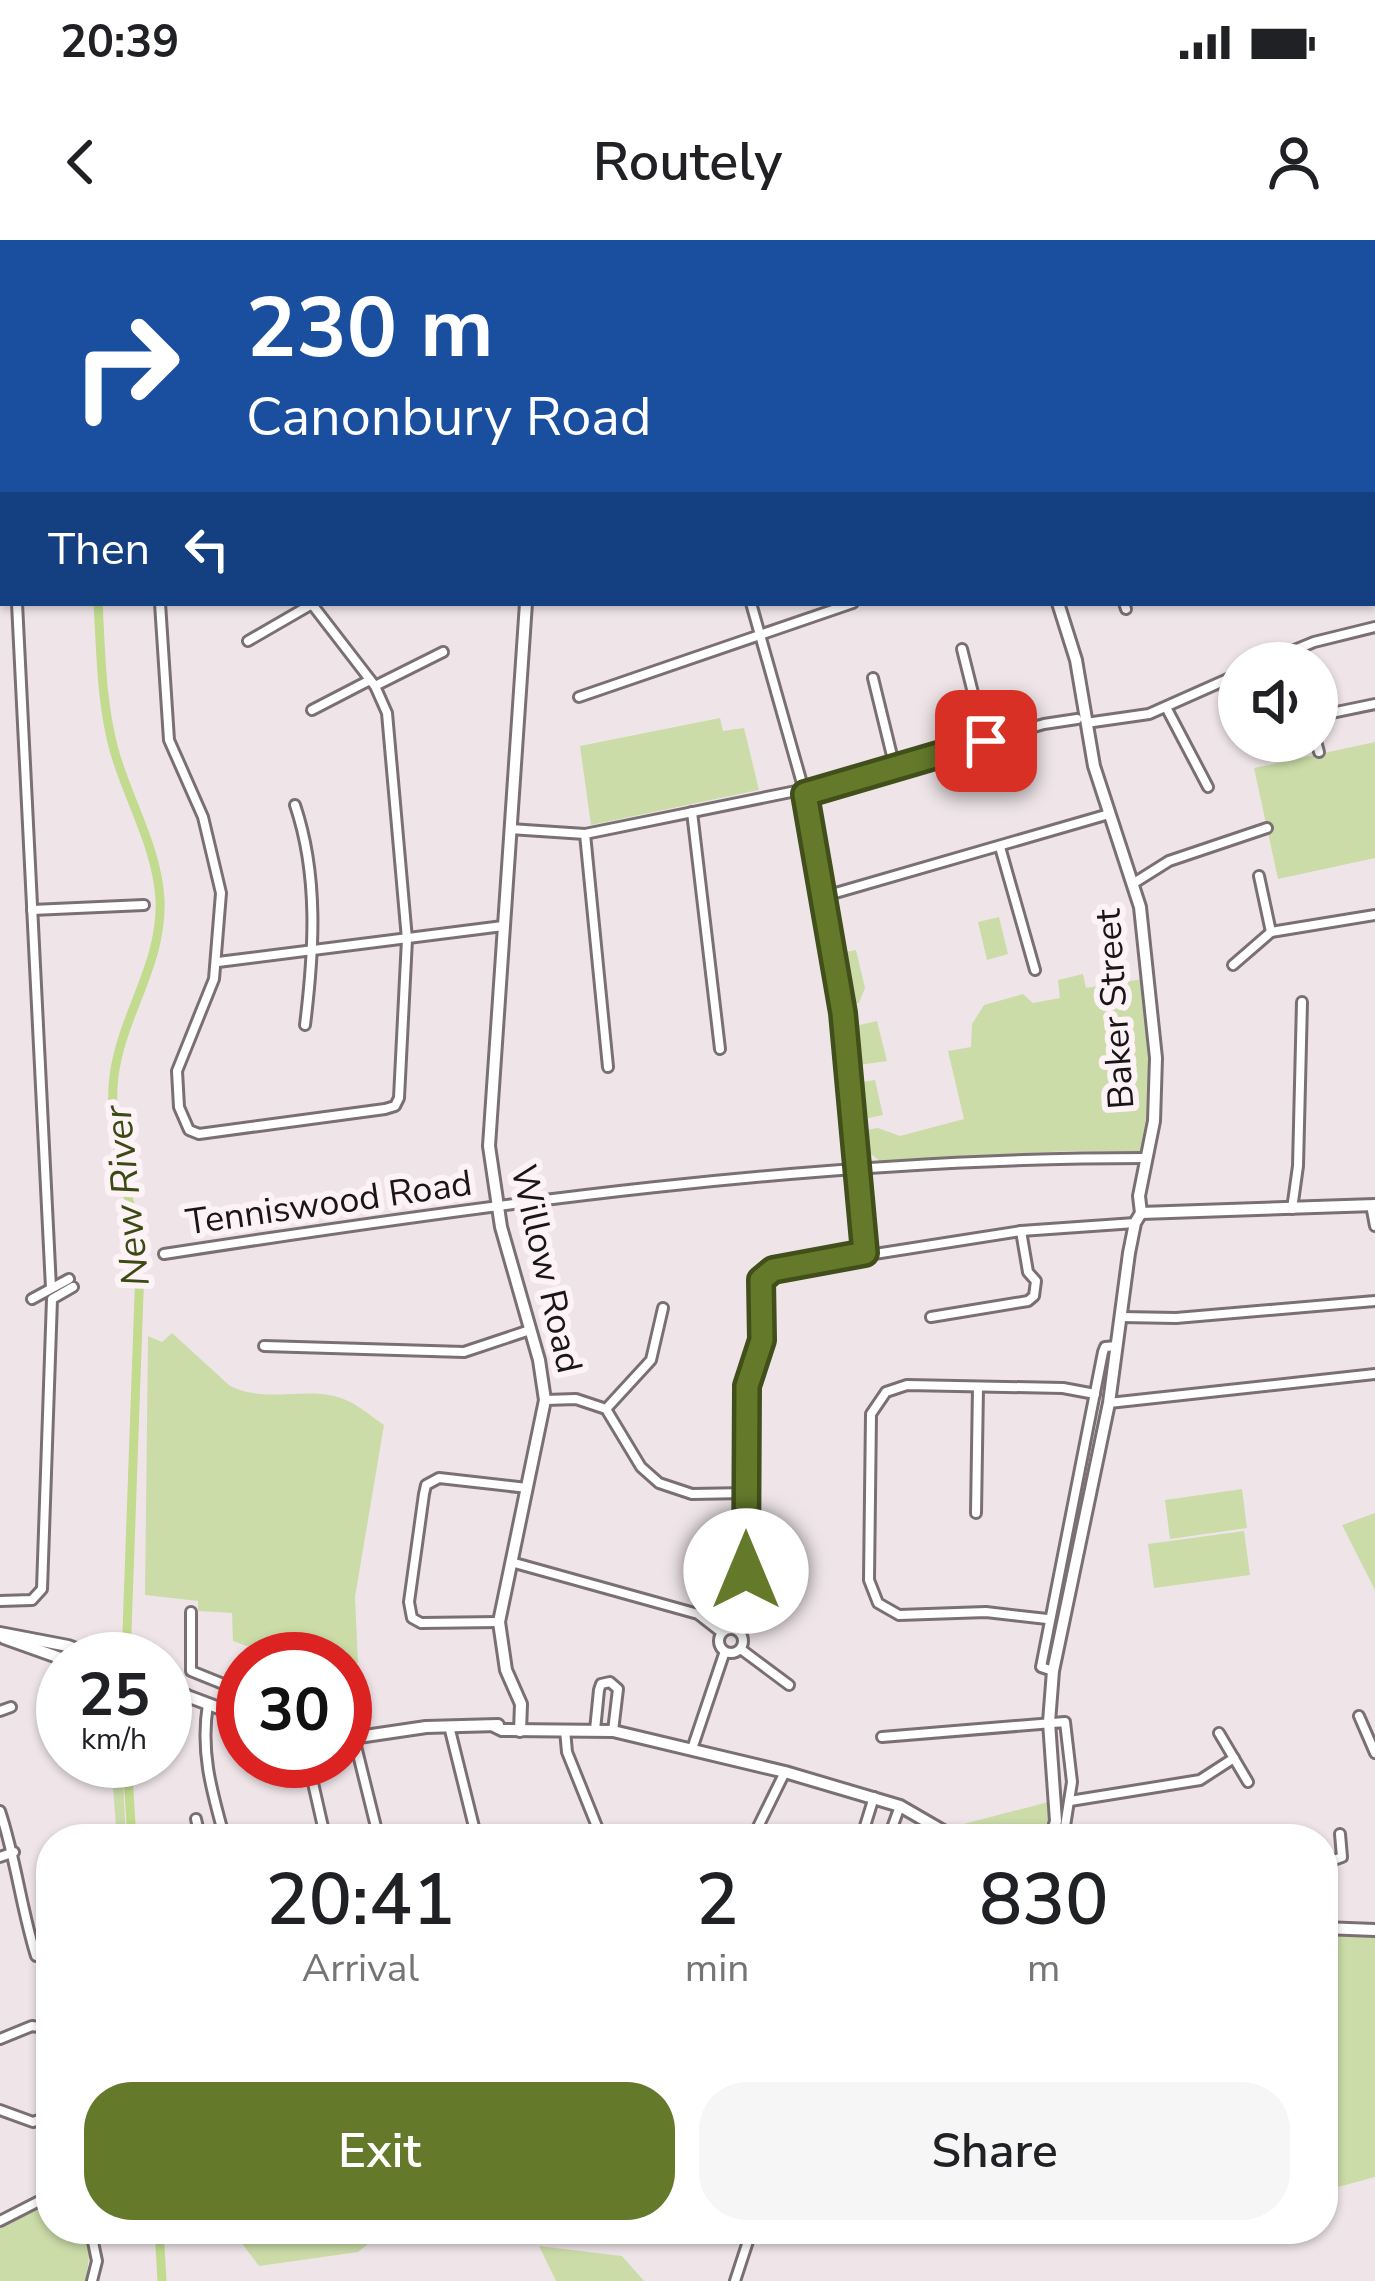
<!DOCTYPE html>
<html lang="en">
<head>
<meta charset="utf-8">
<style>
	:root { --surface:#fff; --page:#f6f6f6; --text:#202124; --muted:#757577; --accent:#647a2a }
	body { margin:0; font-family:"Nunito Sans",sans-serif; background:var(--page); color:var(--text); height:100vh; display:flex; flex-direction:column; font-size:45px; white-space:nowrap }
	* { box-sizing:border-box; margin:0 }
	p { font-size:39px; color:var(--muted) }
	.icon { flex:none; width:66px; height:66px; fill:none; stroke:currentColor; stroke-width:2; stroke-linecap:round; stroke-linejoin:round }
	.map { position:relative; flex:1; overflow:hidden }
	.drawer { position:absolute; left:36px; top:1584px; width:1302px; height:420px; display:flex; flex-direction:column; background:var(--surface); border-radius:48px; box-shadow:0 3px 9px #0004 }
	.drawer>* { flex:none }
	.top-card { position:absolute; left:0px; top:0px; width:1377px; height:366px; box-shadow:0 3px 9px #0004; background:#1a4fa0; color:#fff; overflow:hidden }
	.fabs { position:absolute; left:1218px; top:402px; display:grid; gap:24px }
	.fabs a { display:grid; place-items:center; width:120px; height:120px; border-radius:50%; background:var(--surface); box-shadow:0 3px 9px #0004; font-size:60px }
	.speed { position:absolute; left:36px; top:1392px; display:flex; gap:24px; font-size:60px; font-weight:700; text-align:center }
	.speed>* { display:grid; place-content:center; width:156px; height:156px; border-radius:50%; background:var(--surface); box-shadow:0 3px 9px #0004; line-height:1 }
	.speed small { font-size:30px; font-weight:400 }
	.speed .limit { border:18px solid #d22; background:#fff; color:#111 }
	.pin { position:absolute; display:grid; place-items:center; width:102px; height:102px; color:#fff; margin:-51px; border-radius:24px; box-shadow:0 6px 18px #0006 }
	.me { position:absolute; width:132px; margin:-66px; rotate:0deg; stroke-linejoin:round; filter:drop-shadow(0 0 9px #0008) }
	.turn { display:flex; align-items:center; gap:42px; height:252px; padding:0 48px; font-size:54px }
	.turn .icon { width:156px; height:156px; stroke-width:2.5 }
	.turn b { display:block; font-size:84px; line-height:102px }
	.then { display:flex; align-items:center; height:114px; padding:0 48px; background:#0003; gap:24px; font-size:45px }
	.eta { display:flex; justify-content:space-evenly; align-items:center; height:204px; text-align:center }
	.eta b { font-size:72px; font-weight:600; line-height:84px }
	.cta { display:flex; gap:24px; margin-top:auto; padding:24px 48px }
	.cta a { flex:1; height:138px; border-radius:48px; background:var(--accent); color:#fff; font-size:48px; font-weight:600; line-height:138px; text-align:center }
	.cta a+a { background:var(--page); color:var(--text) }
	.status { display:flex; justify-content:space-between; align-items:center; height:84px; padding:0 60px; background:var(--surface); direction:ltr }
	.status svg { height:33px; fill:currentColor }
	header { display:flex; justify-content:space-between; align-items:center; height:156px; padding:0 48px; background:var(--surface); font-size:54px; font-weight:600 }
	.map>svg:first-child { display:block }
	.green { fill:#cbdca8 }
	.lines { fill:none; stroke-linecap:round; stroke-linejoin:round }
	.canal { stroke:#c2db8e; stroke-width:9 }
	.street-casing { stroke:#7a7074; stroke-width:14 }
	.secondary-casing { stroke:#7a7074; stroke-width:16 }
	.street { stroke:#fff; stroke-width:8 }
	.secondary { stroke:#fff; stroke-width:10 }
	.route-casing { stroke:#414f1b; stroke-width:30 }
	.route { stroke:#647a2a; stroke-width:21 }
	.labels { text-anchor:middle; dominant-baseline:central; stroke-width:12; stroke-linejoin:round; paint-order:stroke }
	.street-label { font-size:36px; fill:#191617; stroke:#fdf2f6 }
	.water-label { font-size:39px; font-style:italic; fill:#3b4a13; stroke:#fdf2f6 }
</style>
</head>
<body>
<div class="status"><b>20:39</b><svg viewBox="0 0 49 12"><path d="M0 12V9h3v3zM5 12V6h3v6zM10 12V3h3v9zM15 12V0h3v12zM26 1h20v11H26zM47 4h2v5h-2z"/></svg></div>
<header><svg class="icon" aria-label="back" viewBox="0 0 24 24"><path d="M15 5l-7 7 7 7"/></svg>Routely<svg class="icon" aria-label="person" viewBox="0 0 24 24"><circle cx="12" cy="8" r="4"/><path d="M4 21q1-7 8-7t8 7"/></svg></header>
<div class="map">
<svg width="1375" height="2041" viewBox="0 0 1375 2041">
	<rect width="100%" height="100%" fill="#efe5e9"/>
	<g class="green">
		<path d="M720,478L723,491L744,488L759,550L591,585L580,506Z"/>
		<path d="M1375,502V618L1278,639L1254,528Z"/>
		<path d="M999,677L1008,714L987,720L978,682Z"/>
		<path d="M856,710L865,748L859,763L854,764L846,712Z"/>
		<path d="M1083,734L1086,748L1143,739C1147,797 1153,854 1143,911H1067L881,922L862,907L860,891L878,888L900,896L964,879L948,811L971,807L972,784L984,765L1023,754L1033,763L1060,758L1058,740Z"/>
		<path d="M877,781L887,821L859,825L855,786Z"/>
		<path d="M875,840L883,875L859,880L857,843Z"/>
		<path d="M172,1093L230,1146C266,1163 298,1148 334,1156C353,1160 368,1174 384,1185L355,1357L358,1423L283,1419L233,1401L232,1373L198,1371V1361L145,1355L148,1096L162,1102Z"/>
		<path d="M1242,1249L1247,1288L1170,1299L1165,1260Z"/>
		<path d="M1375,1273V1350L1342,1285Z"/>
		<path d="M1244,1291L1250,1335L1154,1348L1148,1304Z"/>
		<path d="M111,1521H122L126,1599H117Z"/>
		<path d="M1052,1561L1053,1580L1047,1599H976L960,1585Z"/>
		<path d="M1337,1691L1375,1693V1937L1323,1951V1737L1331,1735Z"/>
		<path d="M51,1962V1989H88L79,1998L80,2004L85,2002L90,2009L86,2041H0V1988Z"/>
		<path d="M231,1989H387L358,2012L259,2026Z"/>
		<path d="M539,2006L622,2016L644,2041H556Z"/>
	</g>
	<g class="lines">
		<g class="canal">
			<path d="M102,3L103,0"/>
			<path d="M98,363C101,412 101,462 114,510C128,560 157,607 160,659C163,724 122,774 114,836C106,902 136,963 140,1027L126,1419"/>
			<path d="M127,1521L132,1599"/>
			<path d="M159,1989L162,2041"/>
		</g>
		<defs>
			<g id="street">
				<path d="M612,0L614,3"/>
				<path d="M759,0L761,3"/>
				<path d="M881,0L883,3"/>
				<path d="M382,2L386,0"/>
				<path d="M43,3V0"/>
				<path d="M169,3L170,0"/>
				<path d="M178,3V0"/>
				<path d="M282,3L283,0"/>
				<path d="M1374,20H1375"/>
				<path d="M1374,228H1375"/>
				<path d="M17,363L51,1048"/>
				<path d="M160,363L169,500L203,577L221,653L214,739L177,831L179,867L189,890L199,894L385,869L395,866L399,858L407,699L387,473L375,446L311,363"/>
				<path d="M751,363L805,554L825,656L850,830L865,1013"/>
				<path d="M1124,363L1126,369"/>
				<path d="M248,401L312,364"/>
				<path d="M962,409L985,501"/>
				<path d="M1263,423L1314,402L1375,387"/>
				<path d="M873,438L895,528"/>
				<path d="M375,446L443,412"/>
				<path d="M579,457L853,363"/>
				<path d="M1167,469L1208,547"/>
				<path d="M312,470L370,440"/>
				<path d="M1317,476L1375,464"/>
				<path d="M1086,483L1149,474L1239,434"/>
				<path d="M1316,501L1319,512"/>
				<path d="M295,565C319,636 314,712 305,785"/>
				<path d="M692,572L720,809"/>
				<path d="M510,589L585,594L796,551L805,554L1044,484L1077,479"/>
				<path d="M585,594L608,827"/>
				<path d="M1000,607L1035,730"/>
				<path d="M1259,636L1271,692L1375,675"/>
				<path d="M1134,643L1169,621L1267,588"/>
				<path d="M825,656L1109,574"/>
				<path d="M32,670L144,665"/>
				<path d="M218,722L503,686"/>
				<path d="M1233,725L1271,692"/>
				<path d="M1371,965L1375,986"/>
				<path d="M1292,969L1298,926L1302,762"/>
				<path d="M164,1014C489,964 817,918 1146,918"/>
				<path d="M32,1059L69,1039"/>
				<path d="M931,1077L1028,1061L1034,1056L1036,1041L1028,1032L1021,991"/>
				<path d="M1121,1077L1176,1078L1375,1061"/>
				<path d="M264,1106L464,1112L530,1090"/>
				<path d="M546,1160L576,1159L606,1169L641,1227L659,1243L692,1254L747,1253"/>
				<path d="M1109,1163L1375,1134"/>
				<path d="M606,1169L651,1120L663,1068"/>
				<path d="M976,1273L978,1147"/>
				<path d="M511,1322L698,1374L721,1392"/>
				<path d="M0,1361L32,1360L42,1349L52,1059L73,1047"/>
				<path d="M191,1372V1431L243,1452"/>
				<path d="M1047,1379L986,1372L899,1375L878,1363L869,1340L871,1174L886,1152L907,1145L1063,1148L1095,1154"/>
				<path d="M499,1382L421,1383L412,1378L409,1362L424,1254L426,1245L439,1238L527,1248"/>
				<circle cx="731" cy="1401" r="12"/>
				<path d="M738,1391L746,1364L747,1146L762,1100L764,1036L773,1030L1021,991L1135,983"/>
				<path d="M742,1410L789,1445"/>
				<path d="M1053,1431L1041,1427L1103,1112L1105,1107L1117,1106"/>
				<path d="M208,1464C200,1513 212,1552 225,1599"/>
				<path d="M0,1471L11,1467"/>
				<path d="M1359,1476L1375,1513"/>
				<path d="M449,1486L477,1599"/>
				<path d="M565,1490L567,1512L602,1599"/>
				<path d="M595,1490L599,1450L601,1444L610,1442L618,1449L613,1491"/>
				<path d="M1219,1493L1248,1542"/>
				<path d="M882,1497L1065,1482L1072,1542L1063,1599"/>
				<path d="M354,1498L379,1599"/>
				<path d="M693,1506L724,1414"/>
				<path d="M308,1521L323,1587"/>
				<path d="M1070,1561L1200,1540L1234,1518"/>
				<path d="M0,1571C16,1619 21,1668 36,1716"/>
				<path d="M196,1579L200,1597"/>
				<path d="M1251,1597V1599"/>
				<path d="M201,1599L223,1591"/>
				<path d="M752,1599L785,1532"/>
				<path d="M861,1599L874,1557"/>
				<path d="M888,1599L900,1566"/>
				<path d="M0,1617L14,1612"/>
				<path d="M1323,1624L1342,1617L1340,1594"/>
				<path d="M0,1799L32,1786L51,1789"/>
				<path d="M0,1870L33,1882L51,1876"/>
				<path d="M0,1981L51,1955"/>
				<path d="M715,1989L748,1999"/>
				<path d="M92,2041L97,2021L92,1997"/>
				<path d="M735,2041L752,1989"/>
			</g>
			<g id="secondary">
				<path d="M486,0L488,3"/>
				<path d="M893,0L895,3"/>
				<path d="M1374,105H1375"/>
				<path d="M1141,973L1375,965"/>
				<path d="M0,1393L68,1406L103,1419"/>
				<path d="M4,1398L63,1419"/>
				<path d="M165,1442L187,1456"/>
				<path d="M165,1454L187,1456L243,1477"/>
				<path d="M494,1486L502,1490L613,1491L785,1532L900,1566L957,1599"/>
				<path d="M520,1491L521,1464L506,1430L499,1382L545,1160L539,1120L501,987L489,906L526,363"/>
				<path d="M345,1499L426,1487L498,1485"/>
				<path d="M1051,1599L1056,1581L1049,1482L1053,1431L1109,1163L1129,1013L1135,983L1141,973L1139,956L1154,881L1156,818L1140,667L1094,526L1076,420L1058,363"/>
				<path d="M1323,1688L1375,1690"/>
			</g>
		</defs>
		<use href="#street" class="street-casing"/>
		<use href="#secondary" class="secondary-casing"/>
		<use href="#street" class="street"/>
		<use href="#secondary" class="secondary"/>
	</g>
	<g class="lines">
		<defs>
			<path id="route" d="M746,1331L747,1146L762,1100L761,1040L773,1030L865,1013L843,773L805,554L986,501"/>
		</defs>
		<use href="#route" class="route-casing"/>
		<use href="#route" class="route"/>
	</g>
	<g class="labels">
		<g class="street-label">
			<text transform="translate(1115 769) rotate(-94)">Baker Street</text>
			<text transform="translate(329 963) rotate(-8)">Tenniswood Road</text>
			<text transform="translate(546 1029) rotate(77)">Willow Road</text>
		</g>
		<g class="water-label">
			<text transform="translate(127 956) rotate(-96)">New River</text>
		</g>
	</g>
</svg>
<div class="fabs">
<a><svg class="icon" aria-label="sound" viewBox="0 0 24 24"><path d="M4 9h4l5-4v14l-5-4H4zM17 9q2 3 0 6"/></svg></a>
</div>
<div class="speed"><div>25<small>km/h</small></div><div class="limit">30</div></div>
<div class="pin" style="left:986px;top:501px;background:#d93025"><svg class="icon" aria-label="arrive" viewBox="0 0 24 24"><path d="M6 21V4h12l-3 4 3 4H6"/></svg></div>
<svg class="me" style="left:746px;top:1331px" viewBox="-20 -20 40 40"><circle r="19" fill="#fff"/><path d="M0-13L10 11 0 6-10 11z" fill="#647a2a"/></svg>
<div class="top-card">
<div class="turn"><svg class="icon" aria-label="right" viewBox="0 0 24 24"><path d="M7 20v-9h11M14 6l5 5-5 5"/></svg><div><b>230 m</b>Canonbury Road</div></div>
<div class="then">Then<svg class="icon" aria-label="left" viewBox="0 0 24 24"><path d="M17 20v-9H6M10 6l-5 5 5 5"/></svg></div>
</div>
<section class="drawer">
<div class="eta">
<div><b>20:41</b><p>Arrival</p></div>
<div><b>2</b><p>min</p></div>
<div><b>830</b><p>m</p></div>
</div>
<div class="cta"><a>Exit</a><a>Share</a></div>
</section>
</div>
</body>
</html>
